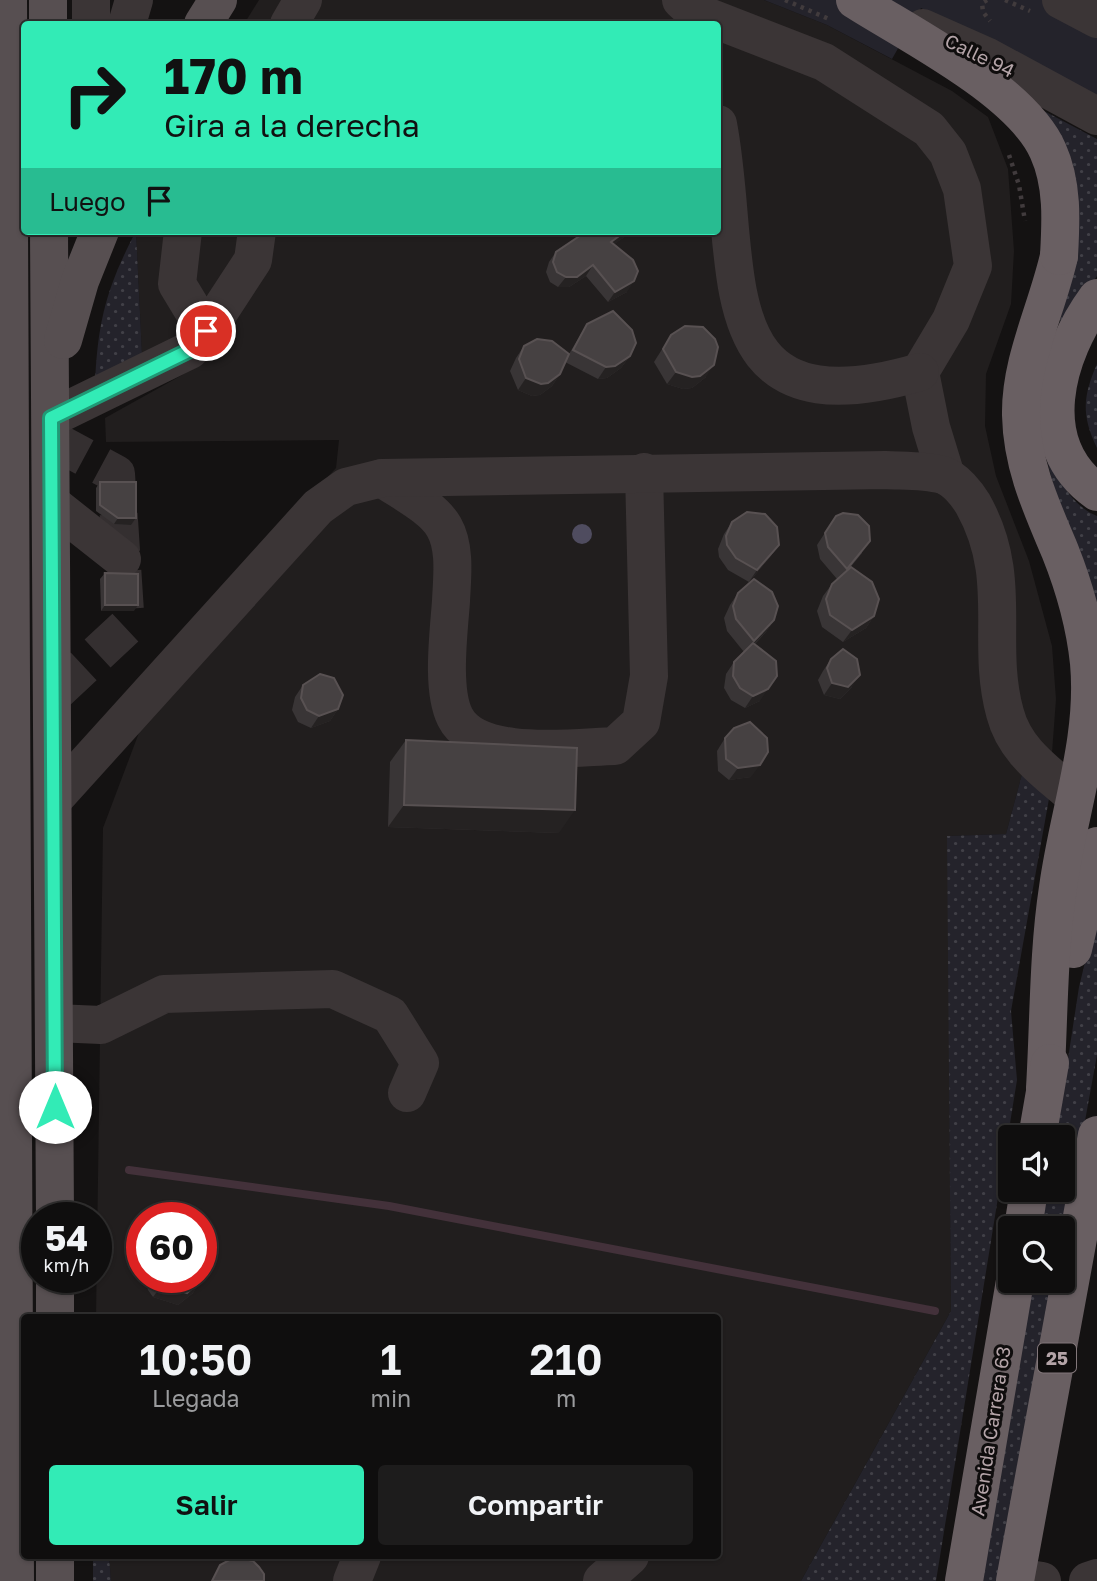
<!DOCTYPE html>
<html lang="es">
<head>
<meta charset="utf-8">
<style>
	:root { --surface:#0f0e0e; --page:#1d1c1c; --text:#f1f3f6; --muted:#9b9c9e; --line:#2f2e2e; --accent:#32ebb6 }
	body { margin:0; font-family:"Golos Text",sans-serif; background:var(--page); color:var(--text); height:100vh; display:flex; flex-direction:column; font-size:26px; white-space:nowrap }
	* { box-sizing:border-box; margin:0 }
	p { font-size:23px; color:var(--muted) }
	.icon { flex:none; width:38px; height:38px; fill:none; stroke:currentColor; stroke-width:2; stroke-linecap:round; stroke-linejoin:round }
	.map { position:relative; flex:1; overflow:hidden }
	.details { position:absolute; left:21px; top:1314px; width:700px; height:245px; display:flex; flex-direction:column; background:var(--surface); border-radius:7px; box-shadow:0 2px 5px #0004,0 0 0 2px var(--line) }
	.details>* { flex:none }
	.banner { position:absolute; left:21px; top:21px; width:700px; height:214px; border-radius:7px; box-shadow:0 2px 5px #0004,0 0 0 2px var(--line); background:#32ebb6; color:#111; overflow:hidden }
	.tools { position:absolute; left:998px; top:1125px; display:grid; gap:14px }
	.tools a { display:grid; place-items:center; width:77px; height:77px; border-radius:7px; background:var(--surface); box-shadow:0 2px 5px #0004,0 0 0 2px var(--line); font-size:35px }
	.speed { position:absolute; left:21px; top:1202px; display:flex; gap:14px; font-size:35px; font-weight:700; text-align:center }
	.speed>* { display:grid; place-content:center; width:91px; height:91px; border-radius:50%; background:var(--surface); box-shadow:0 2px 5px #0004,0 0 0 2px var(--line); line-height:1 }
	.speed small { font-size:18px; font-weight:400 }
	.speed .limit { border:10px solid #d22; background:#fff; color:#111 }
	.pin { position:absolute; display:grid; place-items:center; width:60px; height:60px; color:#fff; margin:-30px; border:4px solid #fff; border-radius:50%; box-shadow:0 2px 7px #0007 }
	.me { position:absolute; width:77px; margin:-38px; rotate:0deg; stroke-linejoin:round; filter:drop-shadow(0 0 5px #0008) }
	.turn { display:flex; align-items:center; gap:24px; height:147px; padding:0 28px; font-size:32px }
	.turn .icon { width:91px; height:91px; stroke-width:2.5 }
	.turn b { display:block; font-size:49px; line-height:60px }
	.then { display:flex; align-items:center; height:66px; padding:0 28px; background:#0003; gap:14px; font-size:26px }
	.eta { display:flex; justify-content:space-evenly; align-items:center; height:119px; text-align:center }
	.eta b { font-size:42px; font-weight:600; line-height:49px }
	.button { display:flex; gap:14px; margin-top:auto; padding:14px 28px }
	.button a { flex:1; height:80px; border-radius:7px; background:var(--accent); color:#111; font-size:28px; font-weight:600; line-height:80px; text-align:center }
	.button a+a { background:var(--page); color:var(--text) }
	.map>svg:first-child { display:block }
	.built { fill:#211e1e; fill-rule:evenodd }
	.grass { fill:url(#grass-dots) }
	.park { fill:#24232b }
	.lines { fill:none; stroke-linecap:round; stroke-linejoin:round }
	.stream { stroke:#43313a; stroke-width:8 }
	.minor-tunnel { stroke:#342f30; stroke-width:38; stroke-dasharray:38 19; stroke-linecap:butt }
	.path { stroke:#413b3d; stroke-width:4.5; stroke-dasharray:3.5 5; stroke-linecap:butt }
	.minor { stroke:#3b3536; stroke-width:38 }
	.major { stroke:#574f51; stroke-width:38 }
	.highway { stroke:#695f62; stroke-width:38 }
	.path-bridge { stroke:#413b3d; stroke-width:4.5; stroke-dasharray:3.5 5; stroke-linecap:butt }
	.minor-bridge { stroke:#3b3536; stroke-width:38 }
	.highway-bridge { stroke:#695f62; stroke-width:38 }
	.tree { fill:#4f4c5f }
	.wall { fill:#393536 }
	.shaded-wall { fill:#252222 }
	.building { fill:#464142; stroke:#585152; stroke-width:2 }
	.route-casing { stroke:#209976; stroke-width:18 }
	.route { stroke:#32ebb6; stroke-width:12 }
	.labels { text-anchor:middle; dominant-baseline:central; stroke-width:6; stroke-linejoin:round; paint-order:stroke }
	.shield { fill:#0f0d0d; stroke:#82777a; stroke-width:2 }
	.shield-label { font-size:18px; font-weight:bold; fill:#b4a4a8 }
	.street-label { font-size:19px; fill:#b4a4a8; stroke:#0f0d0d }
</style>
</head>
<body>
<div class="map">
<svg width="1097" height="1581" viewBox="0 0 1097 1581">
	<defs>
		<pattern id="grass-dots" width="8" height="8" patternUnits="userSpaceOnUse" patternTransform="scale(1.75)"><rect width="8" height="8" fill="#24232b"/><path d="M2 2h.1M6 6h.1" fill="none" stroke="#414047" stroke-width="1.8" stroke-linecap="round"/></pattern>
	</defs>
	<rect width="100%" height="100%" fill="#141212"/>
	<path class="built" d="M259,0H764L827,25L952,91L988,117L1008,169L1014,251L1011,304L986,374L985,426L996,476L1029,561L1052,646L1056,699L1052,753L1022,774L1006,834L948,836L951,1311L801,1581H111L109,1556H718V1318H96L103,828L140,730L112,707L336,468L339,440L106,442L105,418L202,364L142,355L136,231H718V24H244ZM142,1218H201V1278H142Z"/>
	<g class="grass">
		<path d="M1044,111L1097,139V276L1057,334L1070,278Z"/>
		<path d="M136,231L142,355L95,382C98,319 107,287 136,231Z"/>
		<path d="M1097,364V448C1081,415 1083,396 1097,364Z"/>
		<path d="M1038,424C1050,457 1062,502 1097,516V696L1071,556Z"/>
		<path d="M1022,774L1050,793L1011,1011L1017,1080L936,1581H801L951,1311L947,836L1006,834Z"/>
		<path d="M1097,913V1055L1062,1247V1228H1041L1048,1190H1062V1138L1056,1137L1079,987Z"/>
		<path d="M1032,1281H1056L1001,1581H979Z"/>
		<path d="M93,1556H109L111,1581H93Z"/>
	</g>
	<path class="park" d="M764,0H1097V101L921,8L892,59L827,25Z"/>
	<g class="lines">
		<path class="stream" d="M129,1170L389,1206L935,1311"/>
		<path class="minor-tunnel" d="M51,439L116,474L126,627L53,695"/>
		<g class="path">
			<path d="M987,0L982,3L983,12L990,21"/>
			<path d="M1005,0L1030,11"/>
			<path d="M1009,155L1019,185L1025,221"/>
		</g>
		<g class="minor">
			<path d="M91,0V24"/>
			<path d="M681,0L693,11L824,62L929,129L948,153L962,189L973,266L951,320L920,372L931,427L946,476"/>
			<path d="M1061,0L1097,19"/>
			<path d="M127,24L134,0"/>
			<path d="M289,24L303,0"/>
			<path d="M718,124C745,265 701,436 920,372"/>
			<path d="M206,332L253,260L257,231"/>
			<path d="M51,418L190,350L206,332L177,284L183,231"/>
			<path d="M382,478C400,491 433,507 444,527C456,548 452,578 451,601C449,631 441,689 455,717C477,761 574,747 615,746L641,722L649,676L644,472"/>
			<path d="M51,503L122,559"/>
			<path d="M54,799L318,507L346,487L382,478L885,470C903,471 925,470 943,475C955,479 967,494 973,504C1015,579 985,640 1005,713C1015,752 1047,772 1075,797"/>
			<path d="M55,1023L101,1025L164,994L333,989L390,1015L420,1063L407,1093"/>
			<path d="M1016,1577L1042,1581"/>
			<path d="M352,1581L362,1556"/>
			<path d="M602,1581L630,1556"/>
			<path d="M1088,1581L1097,1578"/>
		</g>
		<g class="major">
			<path d="M8,0L15,1581"/>
			<path d="M48,0V24"/>
			<path d="M203,24L218,0"/>
			<path d="M49,231L55,1218"/>
			<path d="M63,340L80,281L100,231"/>
			<path d="M55,1318V1278"/>
			<path d="M55,1556V1581"/>
		</g>
		<g class="highway">
			<path d="M1097,298C1056,354 1029,444 1097,492"/>
			<path d="M1073,949L1097,846"/>
			<path d="M1045,1088C1049,1022 1048,953 1058,888C1068,813 1096,740 1089,663C1085,625 1074,586 1060,551C1041,506 1022,465 1021,415C1020,361 1047,309 1059,256"/>
			<path d="M1037,1138L1050,1063"/>
			<path d="M1023,1228L1029,1190"/>
			<path d="M964,1581L1015,1281"/>
			<path d="M1015,1581L1097,1135"/>
		</g>
		<path class="path-bridge" d="M785,0L829,19"/>
		<path class="minor-bridge" d="M923,28L986,56L1097,116"/>
		<path class="highway-bridge" d="M855,0C910,35 1022,91 1048,151C1063,184 1061,221 1059,256"/>
	</g>
	<circle class="tree" cx="582" cy="534" r="10"/>
	<g class="wall">
		<path d="M572,231H628L623,238L614,244L627,292L608,302L586,276L569,287H558L550,282L546,272L549,262L556,252L578,237Z"/>
		<path d="M587,324L630,356L621,368L607,378L598,379L565,362L560,374L552,386L540,395L532,396L518,390L510,371L516,358L524,346L569,354Z"/>
		<path d="M671,335L706,377L692,388L683,389L667,384L654,362Z"/>
		<path d="M100,482L136,518L131,525L114,524L96,511V488Z"/>
		<path d="M836,516L862,553L849,569L874,616L866,628L843,642L822,627L817,611L823,596L832,584L837,579L820,559L817,545Z"/>
		<path d="M732,522L779,545L770,557L749,582L728,570L719,557L718,549L724,534Z"/>
		<path d="M105,573L134,611H101L100,579Z"/>
		<path d="M738,593L774,620L766,632L755,644L760,701L745,708L731,700L724,688L726,674L734,662L744,652L727,631L724,618L730,605Z"/>
		<path d="M831,659L852,687L840,699L824,695L818,680L823,671Z"/>
		<path d="M303,685L338,709L330,721L311,728L298,722L292,710L295,697Z"/>
		<path d="M725,738L751,777L729,780L718,771L717,751Z"/>
		<path d="M406,740L559,833L388,827L390,762Z"/>
		<path d="M146,1278H201L193,1293L178,1305L153,1297L148,1290Z"/>
	</g>
	<g class="shaded-wall">
		<path d="M626,231H628L623,238L604,252L611,242Z"/>
		<path d="M593,265L586,276L569,287H558L566,277Z"/>
		<path d="M634,281L627,292L608,302L615,292Z"/>
		<path d="M630,356L621,368L607,378L598,379L606,367Z"/>
		<path d="M714,365L706,377L692,388L683,389L667,384L676,372Z"/>
		<path d="M560,374L552,386L540,395L532,396L518,390L526,378Z"/>
		<path d="M118,518H136L131,525L114,524Z"/>
		<path d="M779,545L770,557L749,582L757,570Z"/>
		<path d="M105,605H138L134,611H101Z"/>
		<path d="M874,616L866,628L843,642L852,630Z"/>
		<path d="M774,620L766,632L745,653L754,641Z"/>
		<path d="M860,675L852,687L840,699L824,695L832,683Z"/>
		<path d="M768,689L760,701L745,708L753,696Z"/>
		<path d="M338,709L330,721L311,728L319,716Z"/>
		<path d="M760,765L751,777L729,780L738,768Z"/>
		<path d="M404,805L575,810L559,833L388,827Z"/>
		<path d="M201,1280L193,1293L178,1305L153,1297L162,1285Z"/>
	</g>
	<g class="building">
		<path d="M587,231H626L611,242L633,260L638,271L634,281L615,292L593,265L577,277H566L557,272L553,262L556,252Z"/>
		<path d="M613,311L632,330L636,343L630,356L615,366L606,367L573,350L587,324Z"/>
		<path d="M685,326L703,327L715,339L718,347L714,365L700,376L692,377L676,372L663,349L671,335Z"/>
		<path d="M537,339L552,341L569,354L560,374L548,383L541,384L526,378L519,359L524,346Z"/>
		<path d="M100,482H136V518H118L100,505Z"/>
		<path d="M747,512L765,514L777,527L779,545L757,570L736,558L727,545L726,536L732,522Z"/>
		<path d="M843,513L858,515L869,526L870,541L847,569L828,547L825,533L836,516Z"/>
		<path d="M851,567L872,582L879,599L874,616L852,630L830,615L826,599L832,584Z"/>
		<path d="M105,573L138,574V605H105Z"/>
		<path d="M754,579L772,592L778,606L774,620L754,641L736,619L733,606L738,593Z"/>
		<path d="M753,643L776,661L777,676L768,689L753,696L740,688L733,676L734,662Z"/>
		<path d="M843,649L857,659L860,675L848,687L832,683L827,668L831,659Z"/>
		<path d="M320,674L334,678L343,695L338,709L319,716L307,710L301,698L303,685Z"/>
		<path d="M750,722L767,738L768,752L760,765L738,768L726,759L725,738L734,728Z"/>
		<path d="M406,740L577,748L575,810L404,805Z"/>
		<path d="M201,1251L206,1264L201,1280L187,1293L162,1285L156,1278H201Z"/>
		<path d="M235,1557L253,1561L259,1567L264,1574V1581H212L220,1565Z"/>
	</g>
	<g class="lines">
		<defs>
			<path id="route" d="M55,1107L51,418L190,350L206,331"/>
		</defs>
		<use href="#route" class="route-casing"/>
		<use href="#route" class="route"/>
	</g>
	<g class="labels">
		<rect class="shield" x="1038" y="1343.5" width="38" height="29" rx="5"/>
		<g class="shield-label">
			<text x="1057" y="1358">25</text>
		</g>
		<g class="street-label">
			<text transform="translate(980 55) rotate(26)">Calle 94</text>
			<text transform="translate(990 1431) rotate(-81)">Avenida Carrera 63</text>
		</g>
	</g>
</svg>
<div class="tools">
<a><svg class="icon" aria-label="sound" viewBox="0 0 24 24"><path d="M4 9h4l5-4v14l-5-4H4zM17 9q2 3 0 6"/></svg></a>
<a><svg class="icon" aria-label="search" viewBox="0 0 24 24"><circle cx="10" cy="10" r="6"/><path d="M15 15l6 6"/></svg></a>
</div>
<div class="speed"><div>54<small>km/h</small></div><div class="limit">60</div></div>
<div class="pin" style="left:206px;top:331px;background:#d93025"><svg class="icon" aria-label="arrive" viewBox="0 0 24 24"><path d="M6 21V4h12l-3 4 3 4H6"/></svg></div>
<svg class="me" style="left:55px;top:1107px" viewBox="-20 -20 40 40"><circle r="19" fill="#fff"/><path d="M0-13L10 11 0 6-10 11z" fill="#32ebb6"/></svg>
<div class="banner">
<div class="turn"><svg class="icon" aria-label="right" viewBox="0 0 24 24"><path d="M7 20v-9h11M14 6l5 5-5 5"/></svg><div><b>170 m</b>Gira a la derecha</div></div>
<div class="then">Luego<svg class="icon" aria-label="arrive" viewBox="0 0 24 24"><path d="M6 21V4h12l-3 4 3 4H6"/></svg></div>
</div>
<section class="details">
<div class="eta">
<div><b>10:50</b><p>Llegada</p></div>
<div><b>1</b><p>min</p></div>
<div><b>210</b><p>m</p></div>
</div>
<div class="button"><a>Salir</a><a>Compartir</a></div>
</section>
</div>
</body>
</html>
